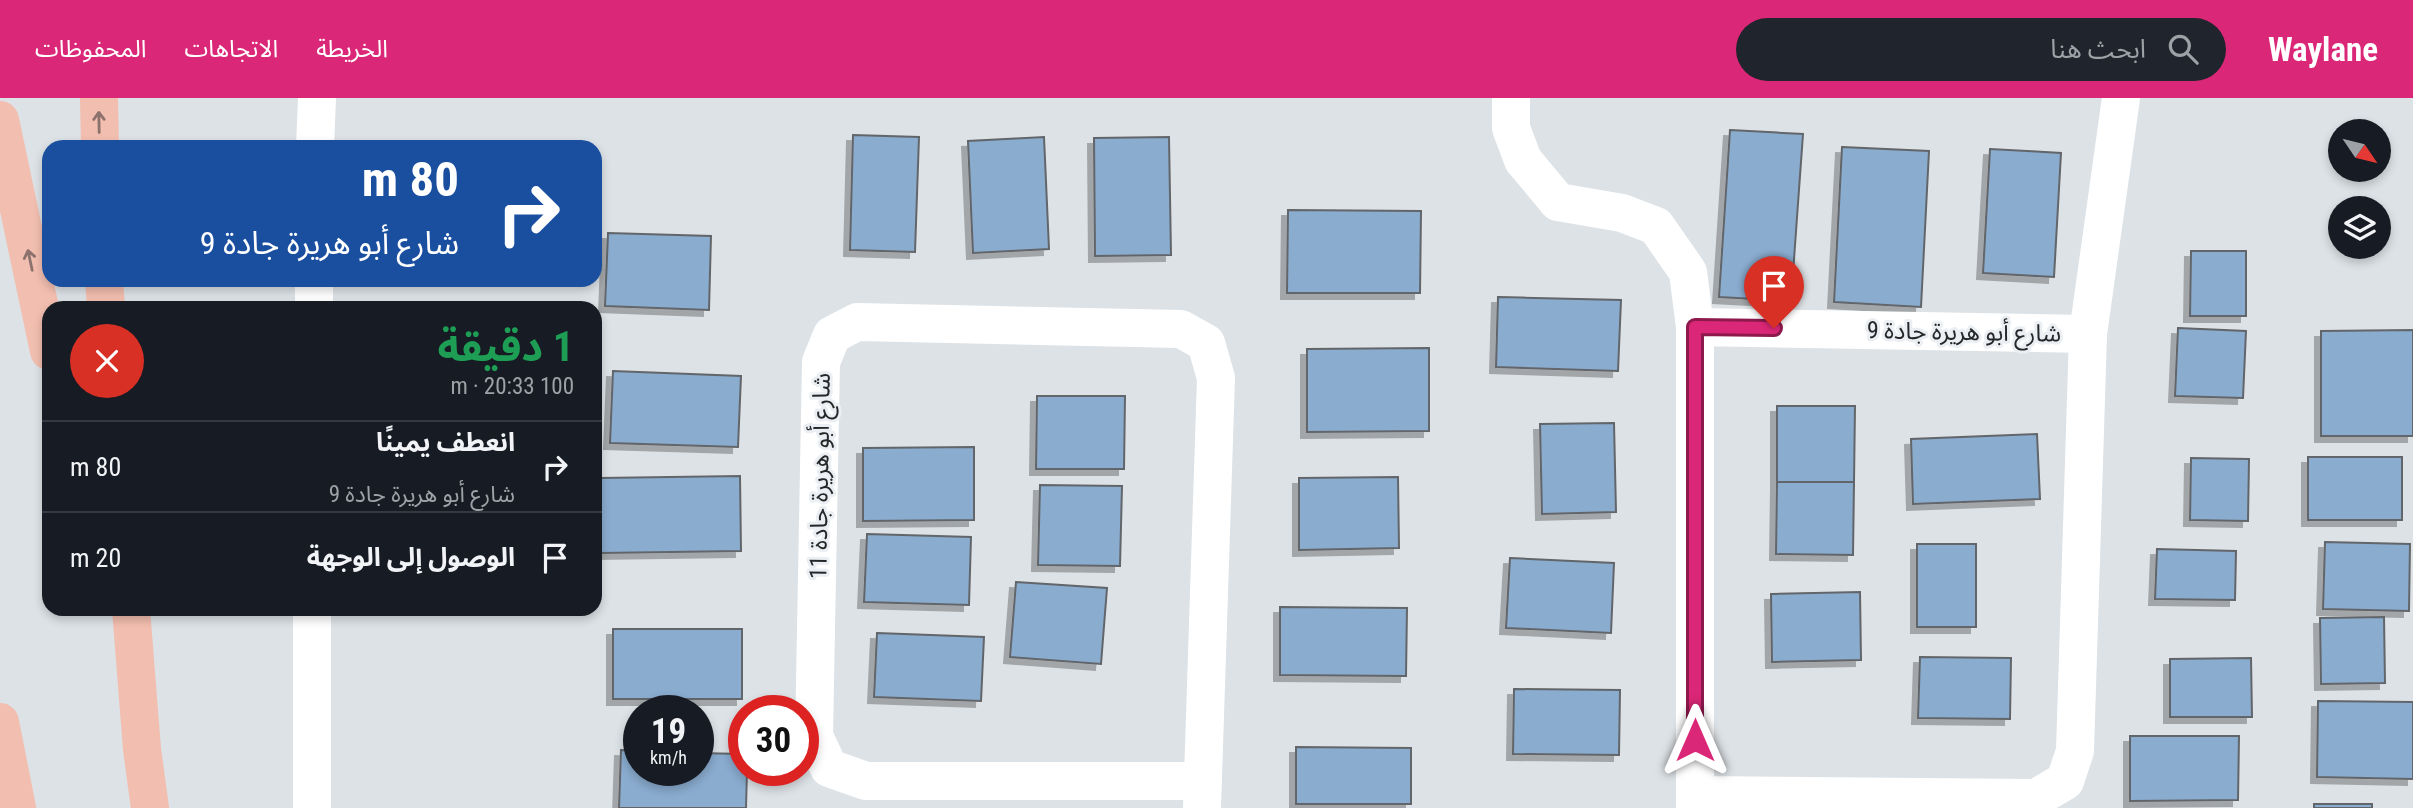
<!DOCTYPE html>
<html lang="ar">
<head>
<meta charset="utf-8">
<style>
	:root { --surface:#171b24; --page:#20242c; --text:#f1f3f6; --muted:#9ea1a6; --line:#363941; --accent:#db2777 }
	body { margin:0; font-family:"Roboto Condensed","Noto Sans Arabic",sans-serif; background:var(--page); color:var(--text); direction:rtl; height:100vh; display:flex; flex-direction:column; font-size:26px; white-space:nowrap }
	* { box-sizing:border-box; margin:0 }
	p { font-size:23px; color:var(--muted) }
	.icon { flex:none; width:38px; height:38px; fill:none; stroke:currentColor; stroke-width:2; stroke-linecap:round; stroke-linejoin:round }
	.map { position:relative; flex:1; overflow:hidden; direction:ltr }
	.drawer { position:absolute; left:42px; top:203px; width:560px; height:315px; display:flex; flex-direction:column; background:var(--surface); border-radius:21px; box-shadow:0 4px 10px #0003; direction:rtl }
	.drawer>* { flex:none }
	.top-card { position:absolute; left:42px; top:42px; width:560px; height:147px; border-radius:21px; box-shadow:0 4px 10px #0003; direction:rtl; background:#1a4fa0; color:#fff; overflow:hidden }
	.needle { width:46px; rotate:125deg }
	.controls { position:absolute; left:2328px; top:21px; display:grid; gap:14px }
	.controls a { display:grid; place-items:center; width:63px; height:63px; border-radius:50%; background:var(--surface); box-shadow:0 4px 10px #0003; font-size:35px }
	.speed { position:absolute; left:623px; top:597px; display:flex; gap:14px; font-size:35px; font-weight:700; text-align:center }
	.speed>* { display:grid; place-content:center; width:91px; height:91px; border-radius:50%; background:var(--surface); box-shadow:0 4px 10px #0003; line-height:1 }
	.speed small { font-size:18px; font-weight:400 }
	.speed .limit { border:10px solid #d22; background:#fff; color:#111 }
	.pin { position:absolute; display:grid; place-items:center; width:60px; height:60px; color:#fff; margin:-72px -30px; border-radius:50% 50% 50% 0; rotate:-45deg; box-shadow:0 0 7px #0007 }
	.pin .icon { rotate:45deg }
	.me { position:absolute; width:77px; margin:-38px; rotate:0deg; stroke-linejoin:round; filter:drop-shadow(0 0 5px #0008) }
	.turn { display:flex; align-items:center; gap:24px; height:147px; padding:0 28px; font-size:32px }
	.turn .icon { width:91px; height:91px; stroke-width:2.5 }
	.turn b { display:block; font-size:49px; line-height:60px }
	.round { display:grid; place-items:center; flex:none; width:74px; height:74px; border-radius:37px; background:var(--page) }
	.summary { display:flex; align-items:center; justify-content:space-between; height:119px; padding:0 28px }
	h1 { font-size:42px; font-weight:700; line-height:52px; color:#1e9e55 }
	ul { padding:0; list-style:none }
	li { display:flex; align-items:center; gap:21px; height:91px; padding:0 28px; border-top:2px solid var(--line) }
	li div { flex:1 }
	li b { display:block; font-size:26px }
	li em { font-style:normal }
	header { display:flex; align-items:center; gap:42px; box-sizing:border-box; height:98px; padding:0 35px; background:var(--accent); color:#fff }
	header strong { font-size:33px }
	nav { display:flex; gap:38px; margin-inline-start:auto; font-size:24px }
	.search { width:490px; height:63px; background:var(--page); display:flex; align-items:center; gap:18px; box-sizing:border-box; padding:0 24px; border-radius:38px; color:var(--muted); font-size:26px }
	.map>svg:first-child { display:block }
	.building { fill:#8aaccf; stroke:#62666a; stroke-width:2; filter:url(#shadow) }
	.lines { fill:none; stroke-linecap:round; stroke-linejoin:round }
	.minor { stroke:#fff; stroke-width:38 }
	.highway { stroke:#f2beaf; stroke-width:38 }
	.oneway { stroke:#8c726c }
	.route-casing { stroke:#8e194d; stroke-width:18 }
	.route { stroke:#db2777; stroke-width:12 }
	.labels { text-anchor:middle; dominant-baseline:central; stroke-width:6; stroke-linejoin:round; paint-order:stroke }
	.street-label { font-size:24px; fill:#262729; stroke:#ebeff3 }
</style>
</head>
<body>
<header>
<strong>Waylane</strong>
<div class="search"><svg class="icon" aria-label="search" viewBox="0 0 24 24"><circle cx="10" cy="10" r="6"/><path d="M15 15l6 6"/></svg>ابحث هنا</div>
<nav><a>الخريطة</a><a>الاتجاهات</a><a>المحفوظات</a></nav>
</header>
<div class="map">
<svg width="2413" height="710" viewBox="0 0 2413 710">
	<defs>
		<filter id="shadow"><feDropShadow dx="-6" dy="6" stdDeviation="0" flood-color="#0004"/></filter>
	</defs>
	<rect width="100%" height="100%" fill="#dde2e6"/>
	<g class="building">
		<path d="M1730,32L1803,36L1791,203L1719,199Z"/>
		<path d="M853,37L919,39L915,154L850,152Z"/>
		<path d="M1044,39L1049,151L973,155L968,43Z"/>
		<path d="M1169,39L1171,157L1095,158L1094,40Z"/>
		<path d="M1842,49L1929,53L1921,209L1834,204Z"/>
		<path d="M1990,51L2061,55L2054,179L1983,175Z"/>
		<path d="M1288,112L1421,113L1420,195H1287Z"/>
		<path d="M608,135L711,138L709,212L605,208Z"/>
		<path d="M2191,153H2246V218H2190Z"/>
		<path d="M1498,199L1621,202L1618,273L1496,269Z"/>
		<path d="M2178,230L2246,233L2243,300L2175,298Z"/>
		<path d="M2413,232V338H2321V233Z"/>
		<path d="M1429,250V333L1307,334V251Z"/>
		<path d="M613,273L741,278L738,349L610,345Z"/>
		<path d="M1037,298H1125L1124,371H1036Z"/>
		<path d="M1777,308H1855L1854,384H1777Z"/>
		<path d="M1614,325L1616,414L1542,416L1540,326Z"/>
		<path d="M2037,336L2040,401L1913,406L1911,341Z"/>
		<path d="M974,349V422L863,423V350Z"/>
		<rect x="2308" y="359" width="94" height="63"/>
		<path d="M2191,360L2249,361L2248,423L2190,422Z"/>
		<path d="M740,378L741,453L601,455L600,380Z"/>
		<path d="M1398,379L1399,450L1299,452V380Z"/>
		<path d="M1777,384H1854L1853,457L1776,456Z"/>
		<path d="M1040,387L1122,388L1120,468L1038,467Z"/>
		<path d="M867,436L971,439L969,507L864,504Z"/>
		<path d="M2325,444L2410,446L2409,513L2323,511Z"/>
		<rect x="1917" y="446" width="59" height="83"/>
		<path d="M2157,451L2236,453L2235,502L2155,501Z"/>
		<path d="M1510,460L1614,465L1611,535L1506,530Z"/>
		<path d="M1016,484L1107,490L1101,566L1010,559Z"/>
		<path d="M1860,494L1861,562L1772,564L1771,496Z"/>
		<path d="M1280,509L1407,510L1406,578L1280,577Z"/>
		<path d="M2384,519L2385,585L2321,586L2320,520Z"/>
		<rect x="613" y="531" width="129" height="70"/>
		<path d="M877,535L984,539L981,603L874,599Z"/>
		<path d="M1920,559L2011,560L2010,621L1918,620Z"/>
		<path d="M2251,560L2252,619H2170V561Z"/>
		<path d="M1514,591L1620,592L1619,657L1513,656Z"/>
		<path d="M2318,603L2413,604V681L2317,679Z"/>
		<path d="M2130,638H2239L2238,702L2130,703Z"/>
		<path d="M1296,649L1411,650V706H1296Z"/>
		<path d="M621,652L639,653V672H698V655L744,656V672H747L746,710H619Z"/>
		<rect x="2314" y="706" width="58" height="4"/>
	</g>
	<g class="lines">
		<g class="minor">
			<path d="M1511,0V30L1523,62L1558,104L1622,115L1656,128L1688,174L1695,229"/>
			<path d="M315,49L317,0"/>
			<path d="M314,210V182"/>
			<path d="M2088,236L2121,0"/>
			<path d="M1201,683H866L829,670L814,638L821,264L832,237L857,224L1181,231L1206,245L1216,280L1202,710"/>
			<path d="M312,710V511"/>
			<path d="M1695,710V229L2088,236L2075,653L2065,683L2036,700L1695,697"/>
		</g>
		<g class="highway">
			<path d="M99,0L100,49"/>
			<path d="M0,22L49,253"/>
			<path d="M104,182L106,210"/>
			<path d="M131,511L142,651L150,710"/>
			<path d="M0,624L17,710"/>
		</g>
	</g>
	<defs><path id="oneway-shaft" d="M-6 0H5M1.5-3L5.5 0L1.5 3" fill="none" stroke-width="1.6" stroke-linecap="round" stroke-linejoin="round" transform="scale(1.75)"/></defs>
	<g class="oneway">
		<use href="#oneway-shaft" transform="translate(99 24) rotate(-91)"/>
		<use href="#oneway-shaft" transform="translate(30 162) rotate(-102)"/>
	</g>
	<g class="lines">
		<defs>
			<path id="route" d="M1695,642V229L1774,230"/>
		</defs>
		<use href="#route" class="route-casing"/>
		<use href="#route" class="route"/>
	</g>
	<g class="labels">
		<g class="street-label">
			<text transform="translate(1964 234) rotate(1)">شارع أبو هريرة جادة 9</text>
			<text transform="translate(820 378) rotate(-89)">شارع أبو هريرة جادة 11</text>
		</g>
	</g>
</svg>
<div class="controls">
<a><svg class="needle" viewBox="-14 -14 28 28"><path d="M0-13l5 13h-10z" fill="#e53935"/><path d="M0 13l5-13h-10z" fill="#9ea1a6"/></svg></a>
<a><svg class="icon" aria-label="layers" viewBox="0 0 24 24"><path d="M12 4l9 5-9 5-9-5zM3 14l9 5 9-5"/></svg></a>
</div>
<div class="speed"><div>19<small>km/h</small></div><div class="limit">30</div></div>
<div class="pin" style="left:1774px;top:230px;background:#d93025"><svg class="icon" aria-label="arrive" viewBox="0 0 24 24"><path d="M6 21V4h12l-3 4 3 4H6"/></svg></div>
<svg class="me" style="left:1695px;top:642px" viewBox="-20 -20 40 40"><path d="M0-17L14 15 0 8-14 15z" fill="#db2777" stroke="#fff" stroke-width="4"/></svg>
<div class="top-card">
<div class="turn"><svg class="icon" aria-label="right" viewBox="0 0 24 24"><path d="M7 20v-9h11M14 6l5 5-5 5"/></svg><div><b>80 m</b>شارع أبو هريرة جادة 9</div></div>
</div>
<section class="drawer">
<div class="summary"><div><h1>1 دقيقة</h1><p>100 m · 20:33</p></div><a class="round" style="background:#d93025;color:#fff"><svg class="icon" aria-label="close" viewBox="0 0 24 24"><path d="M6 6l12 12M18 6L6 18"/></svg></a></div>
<ul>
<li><svg class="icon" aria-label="right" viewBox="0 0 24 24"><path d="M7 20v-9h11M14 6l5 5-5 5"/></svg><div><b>انعطف يمينًا</b><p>شارع أبو هريرة جادة 9</p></div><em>80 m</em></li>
<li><svg class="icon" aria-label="arrive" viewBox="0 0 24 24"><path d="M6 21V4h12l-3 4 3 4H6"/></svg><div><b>الوصول إلى الوجهة</b></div><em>20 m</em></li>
</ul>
</section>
</div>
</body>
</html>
